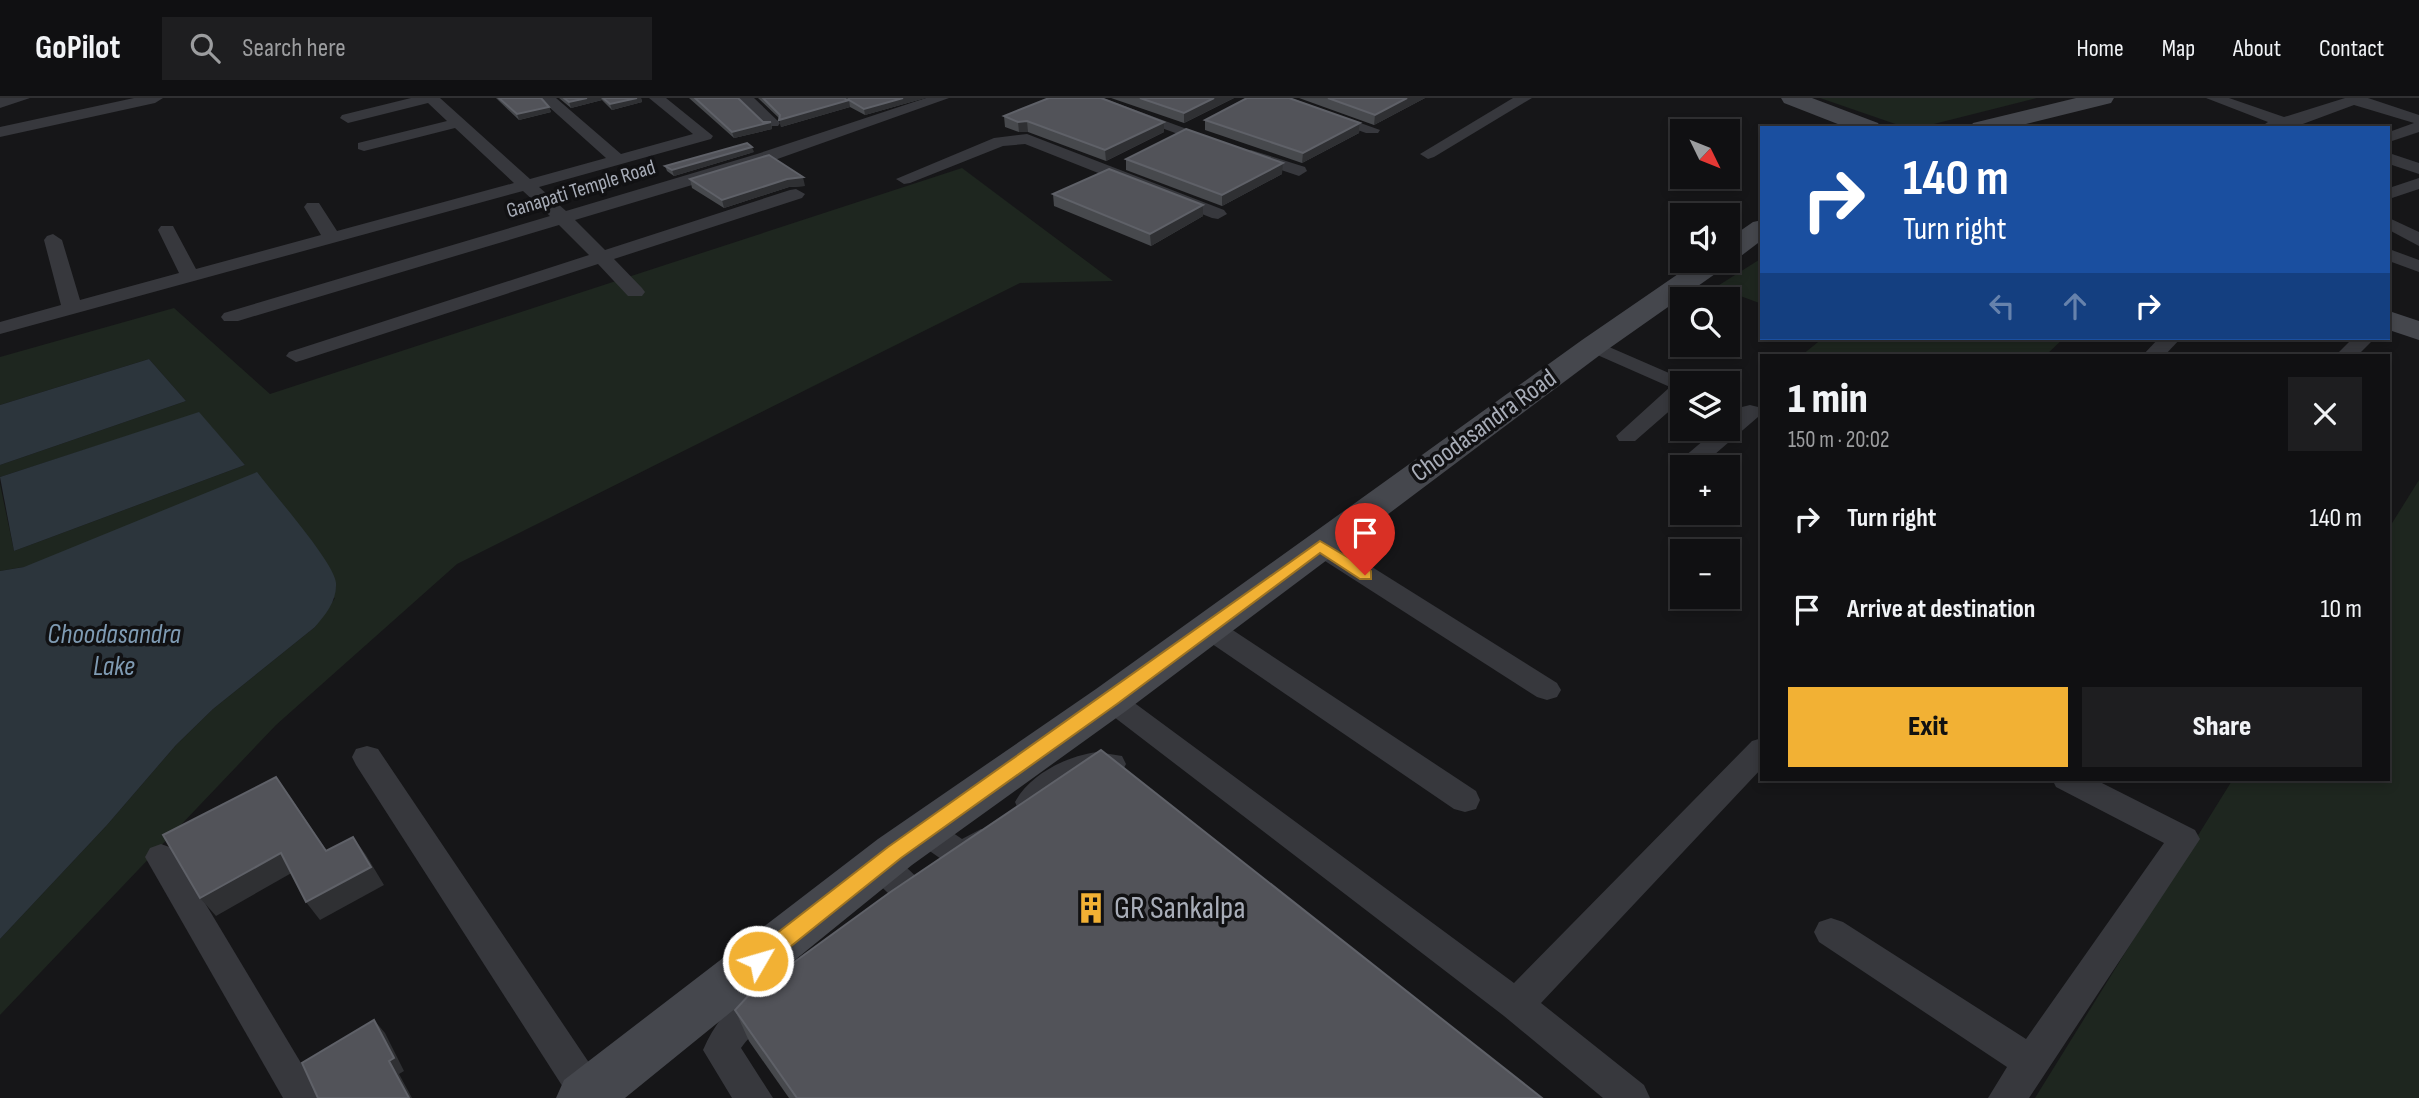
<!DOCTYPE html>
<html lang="en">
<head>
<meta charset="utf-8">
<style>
	:root { --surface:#101012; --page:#1e1e20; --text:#f1f3f6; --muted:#9c9d9f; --line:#303032; --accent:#f2b134 }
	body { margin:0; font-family:"Sofia Sans Condensed",sans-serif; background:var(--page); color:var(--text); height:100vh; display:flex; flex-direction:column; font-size:26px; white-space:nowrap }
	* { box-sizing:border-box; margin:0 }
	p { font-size:23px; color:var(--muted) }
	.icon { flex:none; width:38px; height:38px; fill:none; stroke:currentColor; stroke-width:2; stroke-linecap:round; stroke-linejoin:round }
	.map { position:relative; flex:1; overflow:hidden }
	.drawer { position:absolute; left:1760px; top:256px; width:630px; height:427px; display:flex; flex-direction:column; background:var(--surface); border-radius:0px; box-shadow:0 4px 10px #0003,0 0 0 2px var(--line) }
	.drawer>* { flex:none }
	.banner { position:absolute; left:1760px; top:28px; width:630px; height:214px; border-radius:0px; box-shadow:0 4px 10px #0003,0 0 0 2px var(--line); background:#1a4fa0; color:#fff; overflow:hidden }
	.needle { width:46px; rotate:133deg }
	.fabs { position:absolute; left:1670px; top:21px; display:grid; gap:14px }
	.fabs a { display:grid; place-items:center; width:70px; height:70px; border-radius:0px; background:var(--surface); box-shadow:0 4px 10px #0003,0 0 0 2px var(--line); font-size:35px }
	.pin { position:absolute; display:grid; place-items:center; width:60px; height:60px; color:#fff; margin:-72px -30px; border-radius:50% 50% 50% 0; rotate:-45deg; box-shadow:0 0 7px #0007 }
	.pin .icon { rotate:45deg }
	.me { position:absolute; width:77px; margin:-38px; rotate:52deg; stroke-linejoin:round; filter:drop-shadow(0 0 5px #0008) }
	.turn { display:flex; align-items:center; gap:24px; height:147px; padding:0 28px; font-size:32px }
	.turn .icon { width:91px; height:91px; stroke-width:2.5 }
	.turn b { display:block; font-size:49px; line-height:60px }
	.lanes { display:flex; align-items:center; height:66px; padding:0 28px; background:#0003; justify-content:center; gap:35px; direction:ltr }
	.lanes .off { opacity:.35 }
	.round { display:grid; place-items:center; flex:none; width:74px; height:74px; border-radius:0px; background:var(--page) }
	.headline { display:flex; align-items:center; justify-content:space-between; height:119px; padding:0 28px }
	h1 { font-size:42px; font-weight:800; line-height:52px }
	.cta { display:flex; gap:14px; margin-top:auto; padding:14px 28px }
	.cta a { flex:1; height:80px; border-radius:0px; background:var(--accent); color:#111; font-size:28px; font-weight:800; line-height:80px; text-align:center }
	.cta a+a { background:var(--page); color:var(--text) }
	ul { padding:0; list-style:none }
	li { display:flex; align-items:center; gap:21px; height:91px; padding:0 28px }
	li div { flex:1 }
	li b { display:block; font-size:26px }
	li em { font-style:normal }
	header { display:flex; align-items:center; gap:42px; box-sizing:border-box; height:98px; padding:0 35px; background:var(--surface); border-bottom:2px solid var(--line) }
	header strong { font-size:33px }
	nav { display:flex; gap:38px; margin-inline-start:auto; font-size:24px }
	.search { width:490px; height:63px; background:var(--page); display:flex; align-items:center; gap:18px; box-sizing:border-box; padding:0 24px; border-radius:0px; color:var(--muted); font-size:26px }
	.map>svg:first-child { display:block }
	.green { fill:#1e261f }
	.water { fill:#2c353c }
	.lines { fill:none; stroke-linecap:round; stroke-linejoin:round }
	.street { fill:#37383d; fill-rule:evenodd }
	.secondary { fill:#45474d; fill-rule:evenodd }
	.wall { fill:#47494d }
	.shaded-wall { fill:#2f3033 }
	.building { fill:#525359; stroke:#5f6168; stroke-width:2 }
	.route { fill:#f2b134; stroke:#9d7322; stroke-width:2 }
	.labels { text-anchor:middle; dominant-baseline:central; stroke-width:7; stroke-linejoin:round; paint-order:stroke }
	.far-street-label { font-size:21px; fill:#a8adb8; stroke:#111113 }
	.street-label { font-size:26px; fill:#a8adb8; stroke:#111113 }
	.water-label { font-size:28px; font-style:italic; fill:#7f9bb3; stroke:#111113 }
	.near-poi-label { font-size:32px; fill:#a8adb8; stroke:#111113; text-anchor:start }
</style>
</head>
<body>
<header>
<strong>GoPilot</strong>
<div class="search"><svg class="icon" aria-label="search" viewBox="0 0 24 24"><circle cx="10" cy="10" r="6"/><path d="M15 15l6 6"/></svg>Search here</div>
<nav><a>Home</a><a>Map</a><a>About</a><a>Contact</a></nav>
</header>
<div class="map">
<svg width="2419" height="1000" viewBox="0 0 2419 1000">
	<rect width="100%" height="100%" fill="#161618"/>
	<g class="green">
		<path d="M1820,0H2037L1918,30H1907Z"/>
		<path d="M962,70L1113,183L1020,185L457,466L276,627L0,917V841L107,727L176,647L213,611L315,529L335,500L23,469L0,473V386L14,453L245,367L199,315L0,379V367L186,303L149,261L0,307V259L174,210L270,296Z"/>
		<path d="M1762,160V206L1716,189Z"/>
		<path d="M1823,240H2064L2046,257H1802Z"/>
		<path d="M2419,382V1000H2035L2233,681H2389V430Z"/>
	</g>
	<g class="water">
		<path d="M149,261L186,303L0,367V307Z"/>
		<path d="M199,314L245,367L14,453L0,379Z"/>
		<path d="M257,374C272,394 335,465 336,485C337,503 326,516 315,529L213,611L176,647L107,727L0,841V473L24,469Z"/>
	</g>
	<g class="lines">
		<g class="street">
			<path d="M0,0H30L0,10Z"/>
			<path d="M134,0H163L155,5L0,39V29Z"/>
			<path d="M411,0H440L530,81L606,60L539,0H556L621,56L693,36L649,0H666L713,38L711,41L539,89L566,113L757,56L926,0H949L769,64L575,122L605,152L790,92L796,91L805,96L802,100L614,161L642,190L645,194L642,198H628L598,166L303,262L296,264L286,258L289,254L589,157L559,127L238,223H224L221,219L224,215L550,118L523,93L0,236V224L61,207L44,142L47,138L53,136L62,142L80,202L179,175L158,132L161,128H173L196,171L321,137L304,109L307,105H319L337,133L514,85L455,30L364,53L358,51V45L447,23L428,5L348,25L340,20L342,17Z"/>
			<path d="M737,0H754L780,25L778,28H766Z"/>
			<path d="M837,0H854L855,1L847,6Z"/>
			<path d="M1080,0H1103L1222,44L1220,47H1208Z"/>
			<path d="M1268,0H1291L1380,32L1378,35H1366Z"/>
			<path d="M1513,0H1532L1434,59L1428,61L1420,56Z"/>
			<path d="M2206,0H2229L2284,19L2345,0H2368L2419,17V34L2389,44V34L2414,25L2354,7L2292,30H2259L2268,24Z"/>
			<path d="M1027,36L1224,112L1227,116L1218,121L1212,120L1025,46L1003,48L910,85L904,86L896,81L994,40Z"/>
			<path d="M1251,52L1305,69L1307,73L1299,78L1245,60V54Z"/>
			<path d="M2389,55L2419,65V76L2389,66Z"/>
			<path d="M2419,80V91L2389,101V90Z"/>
			<path d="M2389,120L2419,134V148L2389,132Z"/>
			<path d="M2389,151L2419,162V174L2389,163Z"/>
			<path d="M2159,240H2181L2165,257H2143Z"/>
			<path d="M2353,240H2375L2358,257H2336Z"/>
			<path d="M1593,242L1692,285H1682V302L1635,343H1619L1616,338L1670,289L1586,252L1583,248L1586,244Z"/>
			<path d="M1750,307L1758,309L1761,314L1758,319L1700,369H1684L1680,364L1684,359L1717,331H1727V322L1742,309Z"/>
			<path d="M1320,440L1329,442L1557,585L1561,592L1557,599L1547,602L1537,599L1311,454L1307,448L1311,442Z"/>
			<path d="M1209,521L1219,523L1476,693L1480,702L1476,711L1465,714L1454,711L1199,537L1196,530L1199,523Z"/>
			<path d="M1111,592L1121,595L1514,885L1752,643L1762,640V670L1541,905L1644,987L1650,1000H1603L1504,918L1101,609L1097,602L1101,595Z"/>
			<path d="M367,648L378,651L602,984L608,996L606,1000H570L356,667L352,659L356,651Z"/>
			<path d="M1097,654L1122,658L1126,666L1122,674C1108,678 1092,675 1079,682C1058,694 1044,721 1019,713L1015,704C1030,676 1067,658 1097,654Z"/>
			<path d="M2052,681H2094L2195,732L2200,741L2029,1000H1988L2007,969L1819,844L1814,834L1819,824L1831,820L1843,824L2026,941L2164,745L2056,689Z"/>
			<path d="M926,720L937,724L962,741L981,731L992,735L997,744C980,776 960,775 934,756C924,749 916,744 910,733L915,724Z"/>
			<path d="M161,746L172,750L322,1000H283L145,759L150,750Z"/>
			<path d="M879,754C898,760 920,778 928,796L924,806L894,823L882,819L877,809L888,795L868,776L863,767L868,758Z"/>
			<path d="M767,886L779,891L785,902C775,922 753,932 741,950L773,1000H732L703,952C716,922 736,898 767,886Z"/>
		</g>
		<g class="secondary">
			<path d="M1781,0H1812L1878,25L1881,30H1848L1784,5Z"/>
			<path d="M2076,0H2114L2111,5L2010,30H1970L1973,25Z"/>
			<path d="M1762,122V142L1737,161L1729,163L1725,169L1604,254L1126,613L912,767L625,1000H556L564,982L878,741L1096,591L1582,242L1697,163H1727V142L1753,124Z"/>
			<path d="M2389,213L2419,223V242L2389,232Z"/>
		</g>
	</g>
	<g class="wall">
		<path d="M496,0H541L549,9L551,14L519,22Z"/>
		<path d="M559,0H641L642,4L612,12L602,2L571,10Z"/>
		<path d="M689,0H738L763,24H771L772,31L734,40Z"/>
		<path d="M758,0H844L847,2L850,0H925L865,17L850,9L781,29L780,21Z"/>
		<path d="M1111,0H1234L1184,25Z"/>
		<path d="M1299,0H1425L1374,27Z"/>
		<path d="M1004,18L1164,24V34L1106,63L1028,34H1019L1005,29Z"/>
		<path d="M1205,22L1360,25L1359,35L1302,65L1205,32Z"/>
		<path d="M754,54L674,78L667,73L665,68Z"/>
		<path d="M1126,61L1282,76L1222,108L1126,72Z"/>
		<path d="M690,81L805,88L789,89L724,110L692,90Z"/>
		<path d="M1053,96L1203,107V118L1151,148L1054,108Z"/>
		<path d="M735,912L1542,1000H789L749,943Z"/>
	</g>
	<g class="shaded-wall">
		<path d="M587,0H601L602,2L571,10L569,4Z"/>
		<path d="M637,0H641L642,4L612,12L610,6Z"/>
		<path d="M903,0H925L865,17L864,11Z"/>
		<path d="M1214,0H1234L1184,25V15Z"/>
		<path d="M1407,0H1425L1374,27L1375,17Z"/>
		<path d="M849,2L850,9L781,29L779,22Z"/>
		<path d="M549,9L551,14L519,22L517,16Z"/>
		<path d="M1027,23L1028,34H1019L1018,24Z"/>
		<path d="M771,24L772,31L734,40L732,34Z"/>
		<path d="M1164,24V34L1106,63L1105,52Z"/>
		<path d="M1360,25L1359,35L1302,65L1303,55Z"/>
		<path d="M752,49L754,54L674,78L672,72Z"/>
		<path d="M1283,65L1282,76L1222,108V97Z"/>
		<path d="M803,79L805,88L789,89L724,110L722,102L787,81Z"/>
		<path d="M1203,107V118L1151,148L1150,136Z"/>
		<path d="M276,679L289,697L339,771L326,753Z"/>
		<path d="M353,739L366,757L384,787L320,822L306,804Z"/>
		<path d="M281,755L295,773L216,818L200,800Z"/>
		<path d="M374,922L385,935L404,973L399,976L412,1000H409L389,963Z"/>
	</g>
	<g class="building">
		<path d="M499,0H541L549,9L517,16Z"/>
		<path d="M564,0H587L569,4Z"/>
		<path d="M603,0H637L610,6Z"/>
		<path d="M695,0H738L763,24H771L732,34Z"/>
		<path d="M763,0H844L847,2L850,0H903L864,11L849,2L779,22L780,17Z"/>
		<path d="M1049,0H1101L1164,24L1105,52L1027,23L1018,24L1004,18Z"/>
		<path d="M1140,0H1214L1184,15Z"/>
		<path d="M1247,0H1289L1360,25L1303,55L1205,22Z"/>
		<path d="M1328,0H1407L1375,17Z"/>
		<path d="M1186,31L1283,65L1222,97L1126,61Z"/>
		<path d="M747,45L752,49L672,72L665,68Z"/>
		<path d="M769,57L803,79L787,81L722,102L690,81Z"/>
		<path d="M1109,71L1203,107L1150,136L1053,96Z"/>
		<path d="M1101,652L1542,1000H797L735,912L749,897L889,795Z"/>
		<path d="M276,679L326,753L353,739L371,769L306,804L281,755L200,800L163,737Z"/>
		<path d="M374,922L394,960L389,963L409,1000H318L302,965Z"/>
	</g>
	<path class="route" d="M1320,443L1371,473V481H1360L1320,455L1117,606L901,760L765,869L758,872L750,869L747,863L750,856L888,749Z"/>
	<defs>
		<symbol id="building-bare" viewBox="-9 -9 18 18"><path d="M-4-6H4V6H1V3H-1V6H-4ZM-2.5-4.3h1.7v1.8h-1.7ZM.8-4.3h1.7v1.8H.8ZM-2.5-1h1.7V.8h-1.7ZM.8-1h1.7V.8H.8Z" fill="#f2b134" stroke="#111113" stroke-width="2.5" paint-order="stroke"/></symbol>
	</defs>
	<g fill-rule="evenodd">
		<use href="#building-bare" x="1069" y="788" width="44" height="44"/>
	</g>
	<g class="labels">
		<g class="far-street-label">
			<text transform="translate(581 91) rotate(-17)">Ganapati Temple Road</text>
		</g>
		<g class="street-label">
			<text transform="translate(1484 328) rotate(-36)">Choodasandra Road</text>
		</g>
		<g class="water-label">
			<text x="114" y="536">Choodasandra<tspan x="114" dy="32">Lake</tspan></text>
		</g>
		<g class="near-poi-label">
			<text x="1114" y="810">GR Sankalpa</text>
		</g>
	</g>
</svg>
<div class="fabs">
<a><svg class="needle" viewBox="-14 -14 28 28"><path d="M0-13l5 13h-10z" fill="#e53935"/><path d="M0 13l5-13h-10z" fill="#9c9d9f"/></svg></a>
<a><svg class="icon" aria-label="sound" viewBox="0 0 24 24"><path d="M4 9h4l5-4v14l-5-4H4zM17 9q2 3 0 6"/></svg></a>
<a><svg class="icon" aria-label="search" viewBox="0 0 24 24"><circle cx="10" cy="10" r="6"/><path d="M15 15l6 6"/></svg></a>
<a><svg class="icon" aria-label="layers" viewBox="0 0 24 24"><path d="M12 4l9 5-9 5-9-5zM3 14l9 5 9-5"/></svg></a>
<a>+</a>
<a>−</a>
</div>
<div class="pin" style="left:1365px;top:477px;background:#d93025"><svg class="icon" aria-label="arrive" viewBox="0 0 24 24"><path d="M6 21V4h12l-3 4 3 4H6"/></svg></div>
<svg class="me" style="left:758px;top:863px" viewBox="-20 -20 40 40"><circle r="17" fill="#f2b134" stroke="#fff" stroke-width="3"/><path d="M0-11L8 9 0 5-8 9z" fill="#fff"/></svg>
<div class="banner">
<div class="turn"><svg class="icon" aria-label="right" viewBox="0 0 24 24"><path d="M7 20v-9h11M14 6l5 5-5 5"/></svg><div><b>140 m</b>Turn right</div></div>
<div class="lanes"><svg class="icon off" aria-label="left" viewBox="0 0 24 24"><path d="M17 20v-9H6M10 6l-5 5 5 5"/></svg><svg class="icon off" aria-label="ahead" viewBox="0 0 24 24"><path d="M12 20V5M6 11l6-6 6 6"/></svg><svg class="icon" aria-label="right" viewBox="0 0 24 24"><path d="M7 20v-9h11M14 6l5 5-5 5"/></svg></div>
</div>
<section class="drawer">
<div class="headline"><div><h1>1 min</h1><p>150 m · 20:02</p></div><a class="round"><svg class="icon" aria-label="close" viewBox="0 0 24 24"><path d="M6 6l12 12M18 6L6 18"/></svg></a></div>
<ul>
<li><svg class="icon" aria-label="right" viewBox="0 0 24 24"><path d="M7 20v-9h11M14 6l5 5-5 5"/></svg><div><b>Turn right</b></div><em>140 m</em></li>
<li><svg class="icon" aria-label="arrive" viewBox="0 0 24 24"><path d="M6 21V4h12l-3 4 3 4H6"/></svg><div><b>Arrive at destination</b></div><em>10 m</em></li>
</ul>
<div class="cta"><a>Exit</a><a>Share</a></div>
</section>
</div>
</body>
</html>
